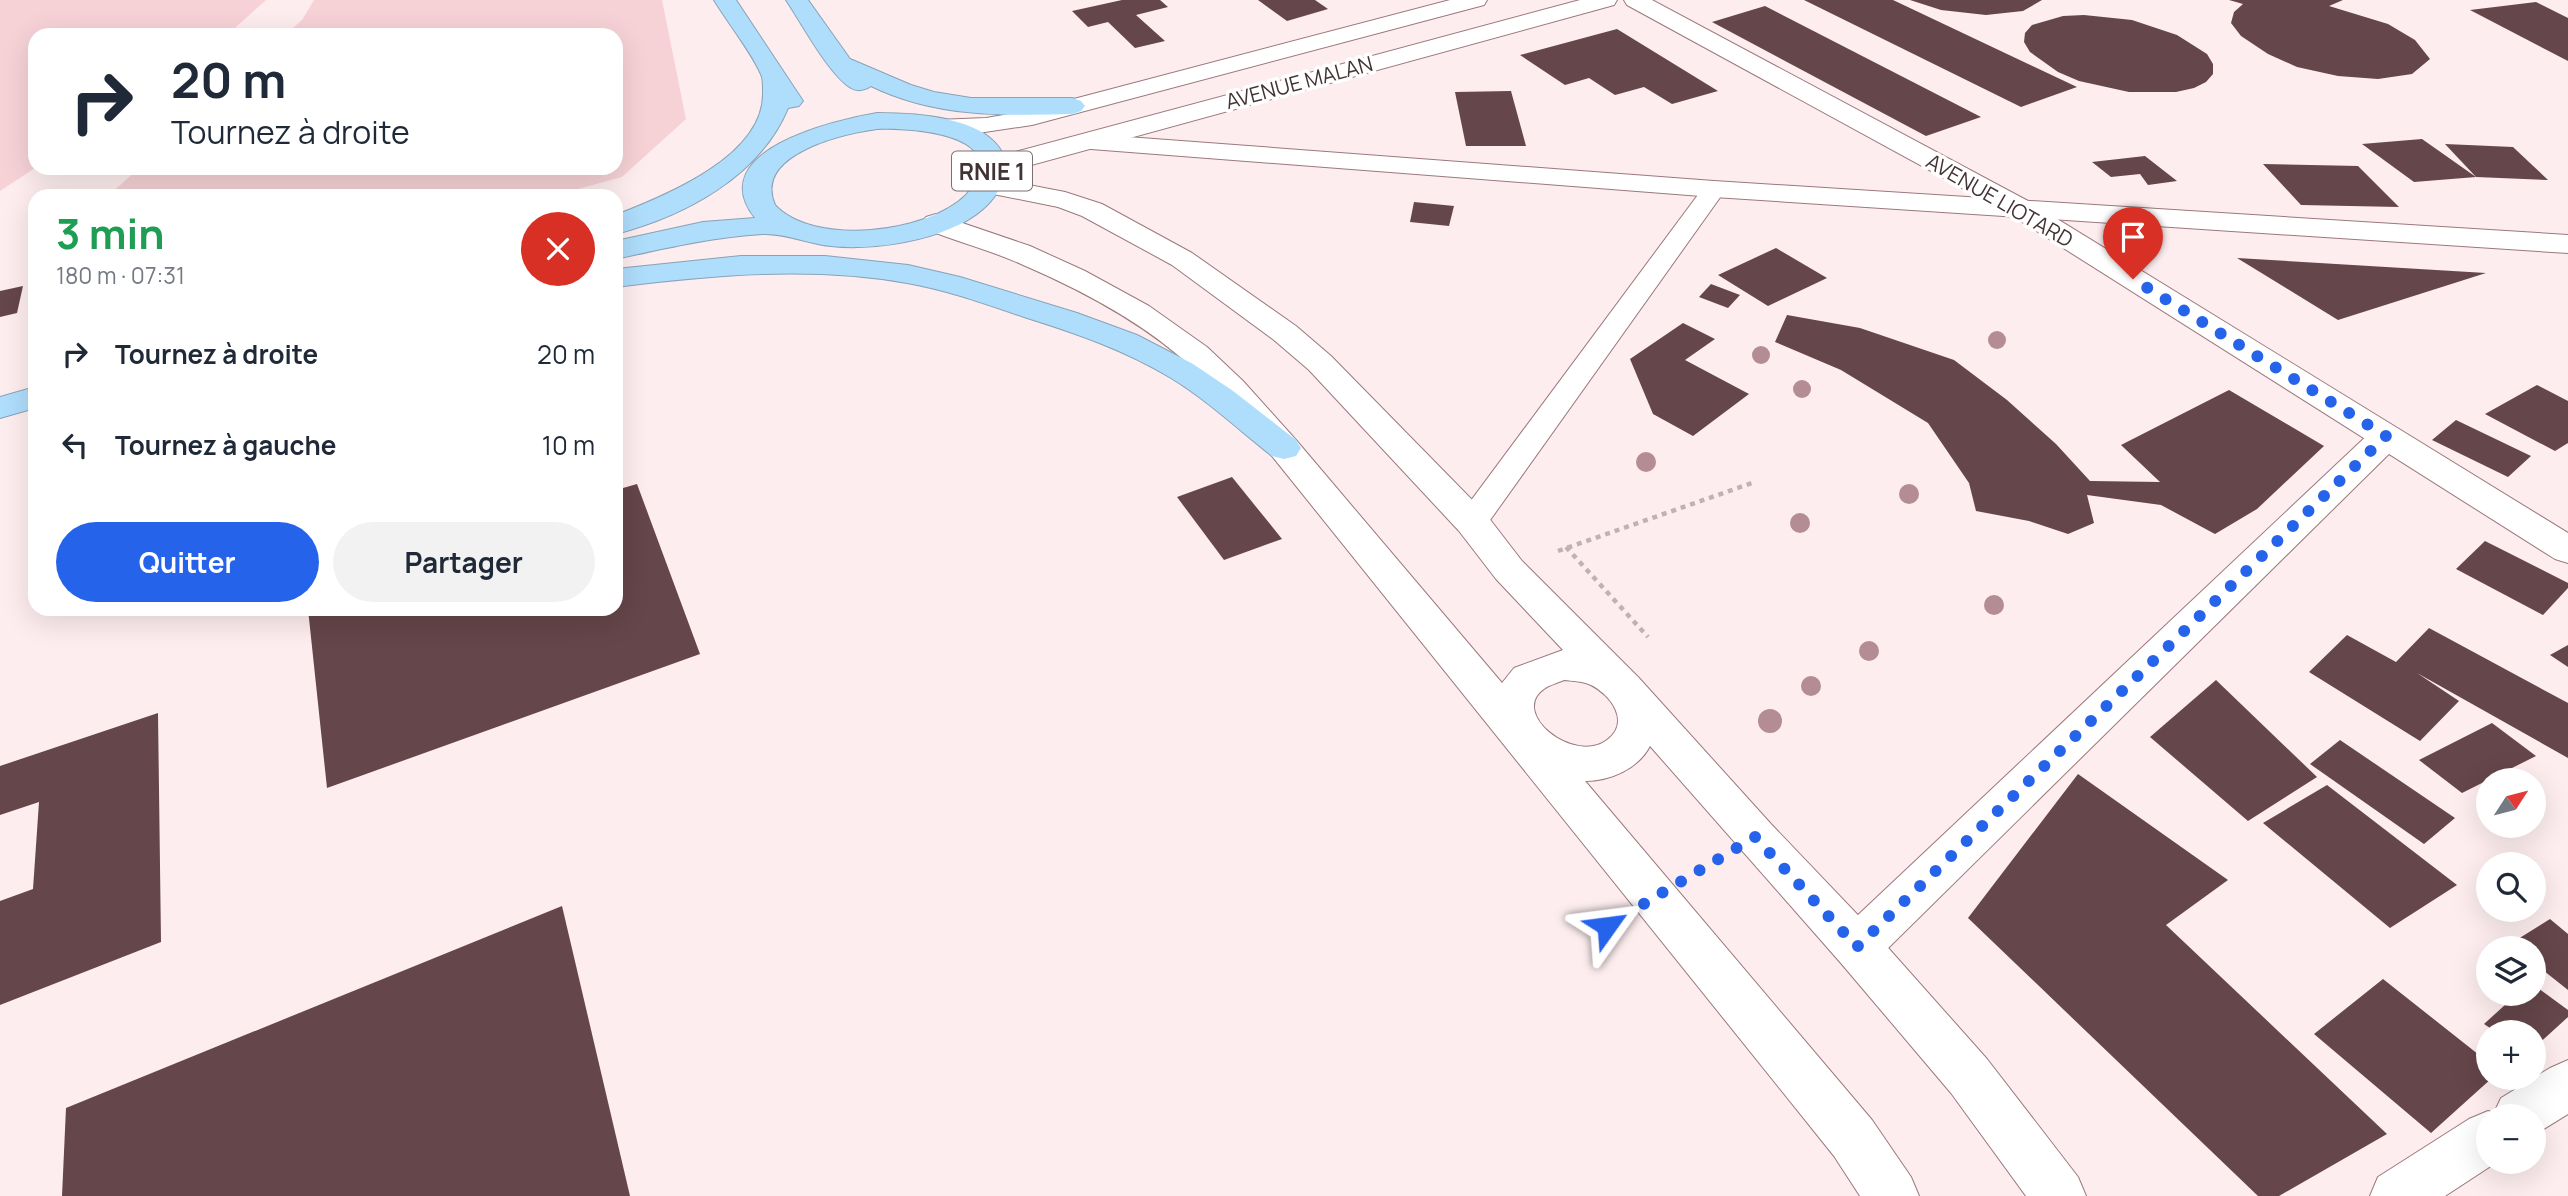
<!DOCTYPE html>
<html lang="fr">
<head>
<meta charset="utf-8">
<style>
	:root { --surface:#fff; --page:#f2f2f3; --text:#1f2937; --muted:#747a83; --accent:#2563eb }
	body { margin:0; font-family:Manrope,sans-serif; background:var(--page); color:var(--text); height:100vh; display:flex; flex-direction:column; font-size:26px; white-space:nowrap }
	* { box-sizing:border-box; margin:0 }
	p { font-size:23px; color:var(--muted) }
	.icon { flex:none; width:38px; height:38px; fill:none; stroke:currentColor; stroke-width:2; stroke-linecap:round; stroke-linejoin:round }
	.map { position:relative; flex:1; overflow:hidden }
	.side { position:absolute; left:28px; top:189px; width:595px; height:427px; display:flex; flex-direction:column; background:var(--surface); border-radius:21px; box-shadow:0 7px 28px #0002 }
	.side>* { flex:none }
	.hud { position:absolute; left:28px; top:28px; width:595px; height:147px; border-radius:21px; box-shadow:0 7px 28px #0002; background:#fff; color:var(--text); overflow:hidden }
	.needle { width:46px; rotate:54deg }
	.fabs { position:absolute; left:2476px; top:768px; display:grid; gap:14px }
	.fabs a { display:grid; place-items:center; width:70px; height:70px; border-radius:50%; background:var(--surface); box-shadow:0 7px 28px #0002; font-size:35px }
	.pin { position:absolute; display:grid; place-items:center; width:60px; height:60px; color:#fff; margin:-72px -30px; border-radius:50% 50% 50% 0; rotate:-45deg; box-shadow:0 0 7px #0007 }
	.pin .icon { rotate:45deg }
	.me { position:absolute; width:77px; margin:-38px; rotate:59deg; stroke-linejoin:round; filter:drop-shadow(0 0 5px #0008) }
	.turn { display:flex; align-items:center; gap:24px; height:147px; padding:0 28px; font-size:32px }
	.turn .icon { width:91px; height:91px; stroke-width:2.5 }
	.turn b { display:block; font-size:49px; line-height:60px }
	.round { display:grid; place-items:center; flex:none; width:74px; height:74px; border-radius:37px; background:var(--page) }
	.headline { display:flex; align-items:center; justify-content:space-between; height:119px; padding:0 28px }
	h1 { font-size:42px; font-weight:700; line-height:52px; color:#1e9e55 }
	.cta { display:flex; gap:14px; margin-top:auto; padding:14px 28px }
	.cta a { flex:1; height:80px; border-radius:42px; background:var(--accent); color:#fff; font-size:28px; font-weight:700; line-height:80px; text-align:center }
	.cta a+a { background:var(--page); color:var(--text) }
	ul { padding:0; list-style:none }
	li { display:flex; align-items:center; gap:21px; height:91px; padding:0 28px }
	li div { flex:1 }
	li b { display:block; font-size:26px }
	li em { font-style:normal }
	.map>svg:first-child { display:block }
	.green { fill:#f6d2d6 }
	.building { fill:#65464a }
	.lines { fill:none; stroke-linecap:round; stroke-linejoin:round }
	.lane-casing { stroke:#9b787c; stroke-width:2 }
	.street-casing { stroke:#9b787c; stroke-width:2 }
	.secondary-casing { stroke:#9b787c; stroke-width:2 }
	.highway-casing { stroke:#89a2b6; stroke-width:2 }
	.path { stroke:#c0b1b3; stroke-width:4.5; stroke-dasharray:5 5; stroke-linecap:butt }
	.lane { fill:#fff; fill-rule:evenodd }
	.street { fill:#fff; fill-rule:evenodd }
	.secondary { fill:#fff; fill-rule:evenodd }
	.highway { fill:#afddfc; fill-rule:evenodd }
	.tree { fill:#b48c93 }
	.route { stroke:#2563eb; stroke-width:12; stroke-dasharray:0 21.6 }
	.labels { text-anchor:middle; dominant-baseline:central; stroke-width:7; stroke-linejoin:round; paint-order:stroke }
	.far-street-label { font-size:21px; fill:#423335; stroke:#fff }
	.shield { fill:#fff; stroke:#7b7072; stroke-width:2 }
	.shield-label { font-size:23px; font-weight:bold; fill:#423335 }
</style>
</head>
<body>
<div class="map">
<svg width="2568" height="1196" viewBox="0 0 2568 1196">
	<rect width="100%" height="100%" fill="#fdedef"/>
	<g class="green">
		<path d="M0,0H266L227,35H35V168L0,191Z"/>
		<path d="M314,0H662L686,119L622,177L552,196H108L139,168H616V35H285L302,20Z"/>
	</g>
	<g class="building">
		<path d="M1122,0H1160L1168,7L1136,15L1165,41L1135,48L1108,22L1088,27L1072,11Z"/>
		<path d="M1258,0H1315L1328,9L1287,21Z"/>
		<path d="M1804,0H1893L2077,87L2021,107Z"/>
		<path d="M1910,0H2042L2023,11L1986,15L1941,10Z"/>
		<path d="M2229,0H2343L2329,6L2388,24L2415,40L2430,59L2412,74L2378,79L2338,76L2297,67L2268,54L2241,36L2231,23L2234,12L2243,4Z"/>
		<path d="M2536,2L2568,18V61L2470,10Z"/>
		<path d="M1765,6L1981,117L1926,136L1712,22Z"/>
		<path d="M2084,15L2132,20L2177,35L2207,54L2213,64V74L2206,82L2194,88L2176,92H2129L2079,81L2058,72L2030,52L2024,42L2025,33L2032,25L2063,16Z"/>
		<path d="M1617,29L1718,91L1672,104L1644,87L1615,95L1589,78L1565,85L1520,55Z"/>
		<path d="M1511,91L1526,146H1466L1455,92Z"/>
		<path d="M2422,139L2476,177L2414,182L2362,144Z"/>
		<path d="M2445,144L2513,147L2548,180L2476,177Z"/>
		<path d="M2145,156L2177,181L2148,185L2140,174L2111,177L2092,162Z"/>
		<path d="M2263,164L2358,166L2399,207L2301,205Z"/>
		<path d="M1414,202L1454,206L1449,226L1410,222Z"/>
		<path d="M1776,248L1827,278L1768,306L1718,275Z"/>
		<path d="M2237,258L2486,273L2338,320Z"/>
		<path d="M1711,284L1740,295L1728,308L1699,297Z"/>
		<path d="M23,286L17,313L0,317V291Z"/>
		<path d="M1787,315L1860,328L1954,360L2007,400L2056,444L2090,481L2160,482L2121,445L2229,390L2324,446L2257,509L2215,534L2161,505L2087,495L2094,523L2068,534L2029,521L1976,511L1969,483L1928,423L1841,370L1775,342Z"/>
		<path d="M1683,323L1715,339L1685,360L1749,394L1693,436L1653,414L1630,359Z"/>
		<path d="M2537,385L2568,401V443L2555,451L2485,414Z"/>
		<path d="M2456,420L2531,456L2508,477L2432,440Z"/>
		<path d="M1232,477L1282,539L1224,560L1177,497Z"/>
		<path d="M637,484L700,654L327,788L308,609H616V490Z"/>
		<path d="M2485,541L2568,583V588L2543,615L2456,569Z"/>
		<path d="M2429,628L2568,703V758L2417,673L2459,701L2420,741L2309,672L2347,635L2396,662Z"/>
		<path d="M2568,645V667L2550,655Z"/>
		<path d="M2216,680L2317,777L2248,821L2150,737Z"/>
		<path d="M158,713L161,942L0,1005V901L33,889L39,802L0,815V766Z"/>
		<path d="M2492,723L2536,756L2462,793L2419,760Z"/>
		<path d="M2340,740L2455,818L2424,844L2310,764Z"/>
		<path d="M2078,774L2228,880L2166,925L2387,1134L2279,1196H2258L1968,918Z"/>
		<path d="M2327,785L2457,885L2390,928L2263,823Z"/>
		<path d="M562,906L630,1196H62L66,1108Z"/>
		<path d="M2550,919L2568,934V990L2534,963V948H2516L2510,944Z"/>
		<path d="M2383,979L2488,1062V1078H2492L2431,1133L2314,1034Z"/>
		<path d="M2534,985L2568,1010V1017L2534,1048V1032H2496L2484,1024L2517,994H2534Z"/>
	</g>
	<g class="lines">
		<defs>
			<path id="lane" d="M1714,182L1722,184L1726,189L1483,530L1472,533L1461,530L1456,522L1461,514L1706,184Z"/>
			<g id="street">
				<path d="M1087,134L1714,181L2568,235V253L1714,197L1078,148L1074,142L1078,136Z"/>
				<path d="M2386,426L2398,429L2403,437L2398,445L1874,962L1857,968L1840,962L1833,947L1840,932L2374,429Z"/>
				<path d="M2568,1060V1114L2534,1135V1116H2488V1162H2497L2445,1196H2370L2378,1177L2469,1119L2488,1111L2494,1113L2501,1098L2550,1068Z"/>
			</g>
			<g id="secondary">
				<path d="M1450,0H1487L1484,5L1032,125L965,135L937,132L933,126L937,120L986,118L1032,110Z"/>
				<path d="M1580,0H1617L1614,5L1002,173L992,175L982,173L978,167L982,161Z"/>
				<path d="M1624,0H1652L2028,201L2568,533V563L2555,559L2008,213L1627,5Z"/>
				<path d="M988,177L1065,192L1102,204L1192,253L1296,326L1331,356L1485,513L1522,561L1639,678L1771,824L1874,932L1987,1059L2078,1177L2086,1196H2026L1951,1093L1840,962L1650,746C1638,769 1610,781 1585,781L1872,1120L1911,1177L1919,1196H1860L1834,1156L1272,456C1247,428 1224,398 1197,372C1148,325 1084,291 1021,264C990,250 957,242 926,229L922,223L926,217L936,214L1030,246L1085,271L1149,306L1207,347L1243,381L1296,440L1502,683L1514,668L1563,650L1496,579L1459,531L1309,370L1274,340L1172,265L1082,216L1058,207L978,191L974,185L978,179ZM1564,680C1572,681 1583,681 1591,685C1611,695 1631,722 1607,740C1574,765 1509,713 1544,689C1549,685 1558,683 1564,680Z"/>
			</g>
			<g id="highway">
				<path d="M714,0H736L803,101L799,106L788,108C760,176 685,216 616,234V215C665,196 765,156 763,92C763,88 763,81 762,77C755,57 726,20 714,0Z"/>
				<path d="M786,0H808L850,59L911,85L934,92L971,98H1072L1081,101L1085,106L1081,111L1072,114C1003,116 934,117 871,86C865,90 858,92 851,88C829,75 801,22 786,0Z"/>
				<path d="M877,113C910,113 964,116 990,138C1004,150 1008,161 1003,179C987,236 880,252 831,246C809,244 785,233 763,234C713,237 665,248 616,259V241L703,222L755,218C702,151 835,120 877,113ZM877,129C901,128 991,131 978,172C975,181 972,188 966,195C928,233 814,247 775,205C753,154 842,134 877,129Z"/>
				<path d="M741,256H825L908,265L960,277L1077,313L1137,335L1193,364L1233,391L1296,440L1301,448L1296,456L1284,459L1272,456C1239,430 1207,400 1171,378C1125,350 1075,333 1024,317C986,304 947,290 907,283C810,266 713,275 616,287V269Z"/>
				<path d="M35,387V408L0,418V397Z"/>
			</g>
		</defs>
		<use href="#lane" class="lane-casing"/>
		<use href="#street" class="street-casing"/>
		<use href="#secondary" class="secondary-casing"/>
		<use href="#highway" class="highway-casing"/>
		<g class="path">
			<path d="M1566,547L1648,637"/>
			<path d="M1558,551L1752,483"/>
		</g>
		<use href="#lane" class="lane"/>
		<use href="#street" class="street"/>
		<use href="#secondary" class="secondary"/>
		<use href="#highway" class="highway"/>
	</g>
	<g class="tree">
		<circle cx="1997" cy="340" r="9"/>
		<circle cx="1761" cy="355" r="9"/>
		<circle cx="1802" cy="389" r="9"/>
		<circle cx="1646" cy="462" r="10"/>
		<circle cx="1909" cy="494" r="10"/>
		<circle cx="1800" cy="523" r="10"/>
		<circle cx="1994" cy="605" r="10"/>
		<circle cx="1869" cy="651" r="10"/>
		<circle cx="1811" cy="686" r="10"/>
		<circle cx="1770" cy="721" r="12"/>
	</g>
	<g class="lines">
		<path class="route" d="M1607,926L1755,837L1857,947L2386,436L2133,279"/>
	</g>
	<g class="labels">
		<g class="far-street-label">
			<text transform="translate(1299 82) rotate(-15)">AVENUE MALAN</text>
			<text transform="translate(2000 200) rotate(30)">AVENUE LIOTARD</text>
		</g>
		<rect class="shield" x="952" y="151.5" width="80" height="39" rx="5"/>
		<g class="shield-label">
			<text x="992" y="171">RNIE 1</text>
		</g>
	</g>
</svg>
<div class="fabs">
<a><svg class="needle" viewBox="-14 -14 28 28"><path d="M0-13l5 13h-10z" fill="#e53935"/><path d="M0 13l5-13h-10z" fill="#747a83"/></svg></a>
<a><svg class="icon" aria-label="search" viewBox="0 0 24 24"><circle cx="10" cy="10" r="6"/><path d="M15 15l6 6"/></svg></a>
<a><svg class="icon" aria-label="layers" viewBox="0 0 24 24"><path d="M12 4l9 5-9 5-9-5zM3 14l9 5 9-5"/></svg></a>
<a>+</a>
<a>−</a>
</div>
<div class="pin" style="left:2133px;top:279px;background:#d93025"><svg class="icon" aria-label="arrive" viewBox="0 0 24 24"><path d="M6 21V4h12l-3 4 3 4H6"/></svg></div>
<svg class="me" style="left:1607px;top:926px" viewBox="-20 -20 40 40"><path d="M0-17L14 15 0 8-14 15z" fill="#2563eb" stroke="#fff" stroke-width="4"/></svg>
<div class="hud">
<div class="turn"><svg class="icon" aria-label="right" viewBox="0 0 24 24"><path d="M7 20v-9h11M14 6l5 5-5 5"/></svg><div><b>20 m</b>Tournez à droite</div></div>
</div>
<section class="side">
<div class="headline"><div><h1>3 min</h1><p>180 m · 07:31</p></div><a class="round" style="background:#d93025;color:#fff"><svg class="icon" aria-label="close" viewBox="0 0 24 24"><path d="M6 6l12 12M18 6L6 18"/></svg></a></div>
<ul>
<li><svg class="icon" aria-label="right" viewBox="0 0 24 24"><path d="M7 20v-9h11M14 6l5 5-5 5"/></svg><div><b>Tournez à droite</b></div><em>20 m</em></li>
<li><svg class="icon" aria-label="left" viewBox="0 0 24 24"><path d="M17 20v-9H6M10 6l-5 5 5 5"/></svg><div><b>Tournez à gauche</b></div><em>10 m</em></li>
</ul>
<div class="cta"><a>Quitter</a><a>Partager</a></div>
</section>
</div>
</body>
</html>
